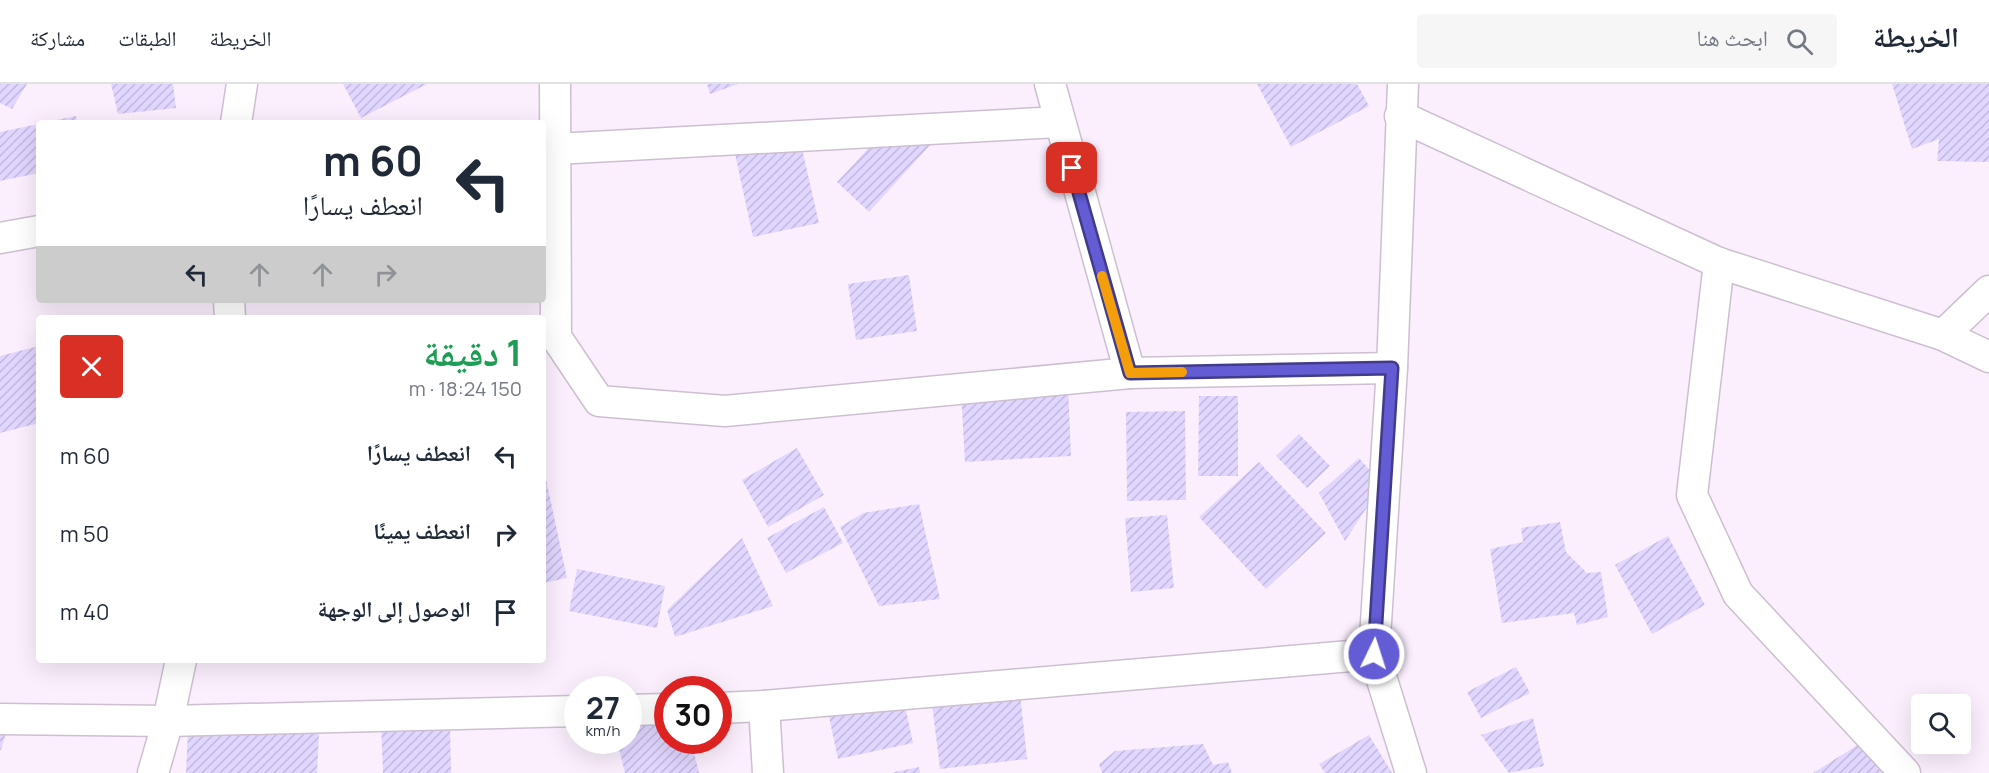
<!DOCTYPE html>
<html lang="ar">
<head>
<meta charset="utf-8">
<style>
	:root { --surface:#fff; --page:#f6f6f7; --text:#1f2937; --muted:#747a83; --line:#e0e1e3 }
	body { margin:0; font-family:Manrope,"Noto Naskh Arabic",sans-serif; background:var(--page); color:var(--text); direction:rtl; height:100vh; display:flex; flex-direction:column; font-size:22px; white-space:nowrap }
	* { box-sizing:border-box; margin:0 }
	p { font-size:20px; color:var(--muted) }
	.icon { flex:none; width:33px; height:33px; fill:none; stroke:currentColor; stroke-width:2; stroke-linecap:round; stroke-linejoin:round }
	.map { position:relative; flex:1; overflow:hidden; direction:ltr }
	.panel { position:absolute; left:36px; top:231px; width:510px; height:348px; display:flex; flex-direction:column; background:var(--surface); border-radius:6px; box-shadow:0 6px 24px #0002; direction:rtl }
	.panel>* { flex:none }
	.hud { position:absolute; left:36px; top:36px; width:510px; height:183px; border-radius:6px; box-shadow:0 6px 24px #0002; direction:rtl; background:#fff; color:var(--text); overflow:hidden }
	.fabs { position:absolute; left:1911px; top:610px; display:grid; gap:12px }
	.fabs a { display:grid; place-items:center; width:60px; height:60px; border-radius:6px; background:var(--surface); box-shadow:0 6px 24px #0002; font-size:30px }
	.speed { position:absolute; left:564px; top:592px; display:flex; gap:12px; font-size:30px; font-weight:700; text-align:center }
	.speed>* { display:grid; place-content:center; width:78px; height:78px; border-radius:50%; background:var(--surface); box-shadow:0 6px 24px #0002; line-height:1 }
	.speed small { font-size:15px; font-weight:400 }
	.speed .limit { border:9px solid #d22; background:#fff; color:#111 }
	.pin { position:absolute; display:grid; place-items:center; width:51px; height:51px; color:#fff; margin:-26px; border-radius:12px; box-shadow:0 3px 9px #0006 }
	.me { position:absolute; width:66px; margin:-33px; rotate:4deg; stroke-linejoin:round; filter:drop-shadow(0 0 4px #0008) }
	.turn { display:flex; align-items:center; gap:21px; height:126px; padding:0 24px; font-size:27px }
	.turn .icon { width:78px; height:78px; stroke-width:2.5 }
	.turn b { display:block; font-size:42px; line-height:51px }
	.lanes { display:flex; align-items:center; height:57px; padding:0 24px; background:#0003; justify-content:center; gap:30px; direction:ltr }
	.lanes .off { opacity:.35 }
	.round { display:grid; place-items:center; flex:none; width:63px; height:63px; border-radius:6px; background:var(--page) }
	.overview { display:flex; align-items:center; justify-content:space-between; height:102px; padding:0 24px }
	h1 { font-size:36px; font-weight:700; line-height:45px; color:#1e9e55 }
	ul { padding:0; list-style:none }
	li { display:flex; align-items:center; gap:18px; height:78px; padding:0 24px }
	li div { flex:1 }
	li b { display:block; font-size:22px }
	li em { font-style:normal }
	header { display:flex; align-items:center; gap:36px; box-sizing:border-box; height:84px; padding:0 30px; background:var(--surface); border-bottom:2px solid var(--line) }
	header strong { font-size:28px }
	nav { display:flex; gap:33px; margin-inline-start:auto; font-size:21px }
	.search { width:420px; height:54px; background:var(--page); display:flex; align-items:center; gap:15px; box-sizing:border-box; padding:0 21px; border-radius:6px; color:var(--muted); font-size:22px }
	.map>svg:first-child { display:block }
	.building { fill:url(#building-hatch) }
	.lines { fill:none; stroke-linecap:round; stroke-linejoin:round }
	.minor-casing { stroke:#cdbfd0; stroke-width:33 }
	.minor { stroke:#fff; stroke-width:30 }
	.route-casing { stroke:#403c8a; stroke-width:15 }
	.route { stroke:#635cd5; stroke-width:10 }
	.slow { stroke:#f59e0b; stroke-width:10 }
</style>
</head>
<body>
<header>
<strong>الخريطة</strong>
<div class="search"><svg class="icon" aria-label="search" viewBox="0 0 24 24"><circle cx="10" cy="10" r="6"/><path d="M15 15l6 6"/></svg>ابحث هنا</div>
<nav><a>الخريطة</a><a>الطبقات</a><a>مشاركة</a></nav>
</header>
<div class="map">
<svg width="1989" height="689" viewBox="0 0 1989 689">
	<defs>
		<pattern id="building-hatch" width="6" height="6" patternUnits="userSpaceOnUse" patternTransform="scale(1.5)"><rect width="6" height="6" fill="#e1d6ff"/><path d="M-1 1l2-2M0 6l6-6M5 7l2-2" fill="none" stroke="#c2b9dc"/></pattern>
	</defs>
	<rect width="100%" height="100%" fill="#fbeffe"/>
	<g class="building">
		<path d="M0,0H27L12,25L0,19Z"/>
		<path d="M111,0H173L176,24L118,30Z"/>
		<path d="M343,0H427L361,34Z"/>
		<path d="M707,0H738L710,10Z"/>
		<path d="M1257,0H1357L1369,22L1291,63Z"/>
		<path d="M1892,0H1989V78L1937,77L1939,55L1912,65Z"/>
		<path d="M900,30L932,59L869,128L837,98Z"/>
		<path d="M76,32L77,39H48L47,38Z"/>
		<path d="M39,40V89L0,97V48Z"/>
		<path d="M800,56L819,139L753,153L735,70Z"/>
		<path d="M909,191L917,247L856,256L848,200Z"/>
		<path d="M39,262V339L0,349V272Z"/>
		<path d="M1068,303L1071,372L965,378L961,309Z"/>
		<path d="M1199,312H1238V392H1198Z"/>
		<path d="M1185,327L1186,416L1127,417L1126,328Z"/>
		<path d="M1299,350L1330,382L1307,404L1276,372Z"/>
		<path d="M797,364L824,411L768,443L742,396Z"/>
		<path d="M1359,374L1382,400L1345,457L1319,409Z"/>
		<path d="M1259,378L1326,449L1266,505L1199,433Z"/>
		<path d="M545,390L567,494L543,499V391Z"/>
		<path d="M919,420L940,515L879,522L840,443L863,429Z"/>
		<path d="M824,423L843,459L786,489L767,454Z"/>
		<path d="M1167,431L1174,504L1131,508L1125,434Z"/>
		<path d="M1560,438L1566,468L1587,489L1601,488L1608,533L1577,541L1574,529L1502,539L1490,465L1523,458L1521,444Z"/>
		<path d="M1668,452L1705,521L1652,550L1615,481Z"/>
		<path d="M742,454L773,522L675,553L667,526Z"/>
		<path d="M577,485L665,502L657,544L569,527Z"/>
		<path d="M1516,583L1530,609L1481,634L1467,608Z"/>
		<path d="M899,594L913,659L838,675L824,610Z"/>
		<path d="M1020,609L1027,675L940,685L932,620Z"/>
		<path d="M668,619V657H691L699,689H625L617,657H628V628Z"/>
		<path d="M1533,634L1544,682L1509,689L1481,651Z"/>
		<path d="M0,637L9,639L1,666H0Z"/>
		<path d="M450,640L451,689H383L381,642Z"/>
		<path d="M188,644L319,650L317,689H186Z"/>
		<path d="M1369,651L1392,689H1325L1319,680Z"/>
		<path d="M1864,657L1885,689H1813Z"/>
		<path d="M1203,660L1213,681L1228,678L1232,689H1102L1099,680L1115,667Z"/>
		<path d="M919,683L920,689H894V688Z"/>
	</g>
	<g class="lines">
		<defs>
			<g id="minor">
				<path d="M555,0L556,253L599,317L725,327L1130,289L1392,284"/>
				<path d="M1050,0L1130,289"/>
				<path d="M1403,0L1392,284L1374,570L1411,689"/>
				<path d="M1400,32L1719,179L1943,251L1989,273"/>
				<path d="M236,39L242,0"/>
				<path d="M555,65L1059,38"/>
				<path d="M0,154L39,147"/>
				<path d="M1719,179L1692,411L1738,510L1905,689"/>
				<path d="M229,216L230,234"/>
				<path d="M1943,251L1989,207"/>
				<path d="M764,622L768,689"/>
				<path d="M718,624L764,622L1374,570"/>
				<path d="M628,626L668,625"/>
				<path d="M0,635L168,637L578,627"/>
				<path d="M153,689L168,637L181,576"/>
			</g>
		</defs>
		<use href="#minor" class="minor-casing"/>
		<use href="#minor" class="minor"/>
	</g>
	<g class="lines">
		<defs>
			<path id="route" d="M1072,84L1130,289L1392,284L1374,570"/>
		</defs>
		<use href="#route" class="route-casing"/>
		<use href="#route" class="route"/>
		<path class="slow" d="M1102,192L1130,289L1182,288"/>
	</g>
</svg>
<div class="fabs">
<a><svg class="icon" aria-label="search" viewBox="0 0 24 24"><circle cx="10" cy="10" r="6"/><path d="M15 15l6 6"/></svg></a>
</div>
<div class="speed"><div>27<small>km/h</small></div><div class="limit">30</div></div>
<div class="pin" style="left:1072px;top:84px;background:#d93025"><svg class="icon" aria-label="arrive" viewBox="0 0 24 24"><path d="M6 21V4h12l-3 4 3 4H6"/></svg></div>
<svg class="me" style="left:1374px;top:570px" viewBox="-20 -20 40 40"><circle r="17" fill="#635cd5" stroke="#fff" stroke-width="3"/><path d="M0-11L8 9 0 5-8 9z" fill="#fff"/></svg>
<div class="hud">
<div class="turn"><svg class="icon" aria-label="left" viewBox="0 0 24 24"><path d="M17 20v-9H6M10 6l-5 5 5 5"/></svg><div><b>60 m</b>انعطف يسارًا</div></div>
<div class="lanes"><svg class="icon" aria-label="left" viewBox="0 0 24 24"><path d="M17 20v-9H6M10 6l-5 5 5 5"/></svg><svg class="icon off" aria-label="ahead" viewBox="0 0 24 24"><path d="M12 20V5M6 11l6-6 6 6"/></svg><svg class="icon off" aria-label="ahead" viewBox="0 0 24 24"><path d="M12 20V5M6 11l6-6 6 6"/></svg><svg class="icon off" aria-label="right" viewBox="0 0 24 24"><path d="M7 20v-9h11M14 6l5 5-5 5"/></svg></div>
</div>
<section class="panel">
<div class="overview"><div><h1>1 دقيقة</h1><p>150 m · 18:24</p></div><a class="round" style="background:#d93025;color:#fff"><svg class="icon" aria-label="close" viewBox="0 0 24 24"><path d="M6 6l12 12M18 6L6 18"/></svg></a></div>
<ul>
<li><svg class="icon" aria-label="left" viewBox="0 0 24 24"><path d="M17 20v-9H6M10 6l-5 5 5 5"/></svg><div><b>انعطف يسارًا</b></div><em>60 m</em></li>
<li><svg class="icon" aria-label="right" viewBox="0 0 24 24"><path d="M7 20v-9h11M14 6l5 5-5 5"/></svg><div><b>انعطف يمينًا</b></div><em>50 m</em></li>
<li><svg class="icon" aria-label="arrive" viewBox="0 0 24 24"><path d="M6 21V4h12l-3 4 3 4H6"/></svg><div><b>الوصول إلى الوجهة</b></div><em>40 m</em></li>
</ul>
</section>
</div>
</body>
</html>
